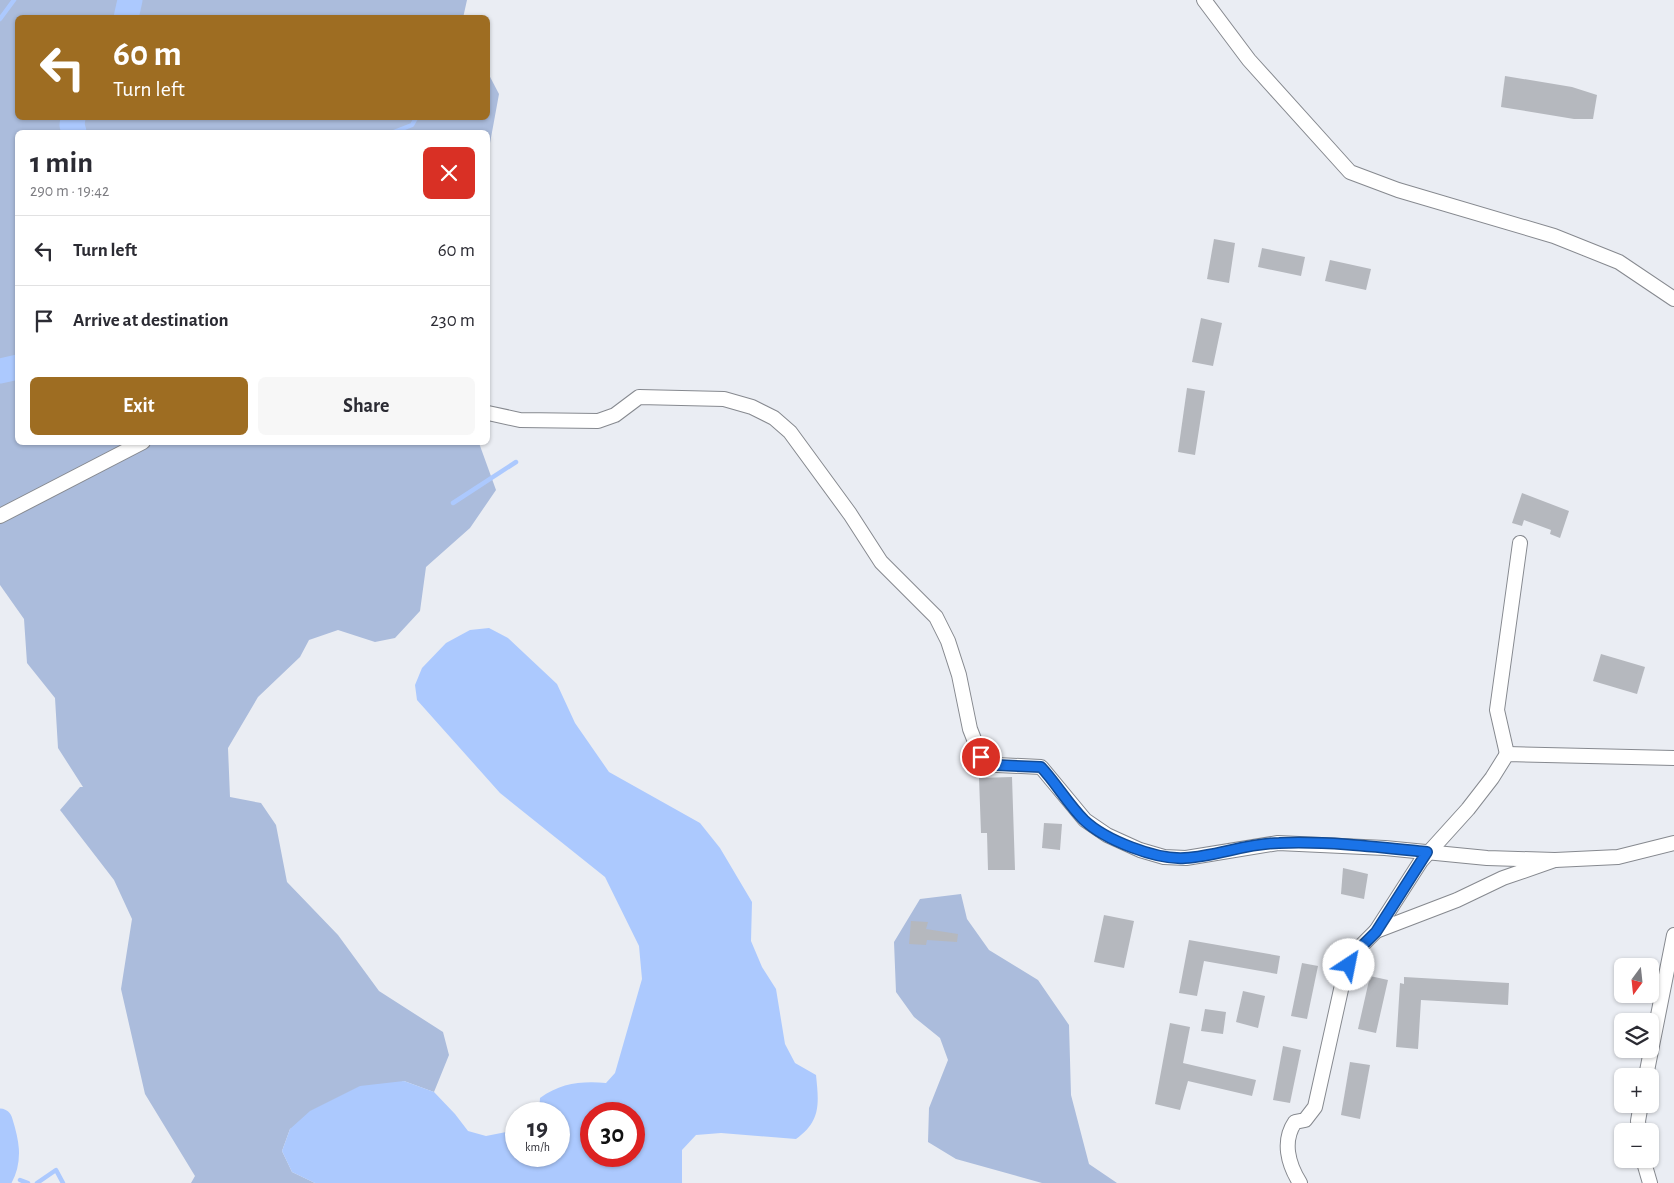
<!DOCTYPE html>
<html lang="en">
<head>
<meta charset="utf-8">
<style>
	:root { --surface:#fff; --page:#f7f7f7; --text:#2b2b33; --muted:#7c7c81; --line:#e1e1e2; --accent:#9e6d22 }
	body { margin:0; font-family:"Alegreya Sans",sans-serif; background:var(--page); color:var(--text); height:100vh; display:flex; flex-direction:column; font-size:19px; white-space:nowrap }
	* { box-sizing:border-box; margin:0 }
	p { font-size:16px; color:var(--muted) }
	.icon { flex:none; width:28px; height:28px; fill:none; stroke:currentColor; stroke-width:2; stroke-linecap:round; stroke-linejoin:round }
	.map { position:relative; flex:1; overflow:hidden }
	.sheet { position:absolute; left:15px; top:130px; width:475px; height:315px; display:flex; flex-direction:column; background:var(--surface); border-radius:8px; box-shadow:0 1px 4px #0004 }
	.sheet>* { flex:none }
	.top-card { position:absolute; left:15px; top:15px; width:475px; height:105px; border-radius:8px; box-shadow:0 1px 4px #0004; background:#9e6d22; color:#fff; overflow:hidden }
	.needle { width:32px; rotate:195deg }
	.tools { position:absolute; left:1614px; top:958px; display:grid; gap:10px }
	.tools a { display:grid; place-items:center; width:45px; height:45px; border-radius:8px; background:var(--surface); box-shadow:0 1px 4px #0004; font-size:25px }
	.speed { position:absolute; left:505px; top:1102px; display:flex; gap:10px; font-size:25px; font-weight:700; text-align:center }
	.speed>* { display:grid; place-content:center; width:65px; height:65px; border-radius:50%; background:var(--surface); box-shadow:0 1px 4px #0004; line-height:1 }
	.speed small { font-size:12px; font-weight:400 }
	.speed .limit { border:8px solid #d22; background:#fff; color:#111 }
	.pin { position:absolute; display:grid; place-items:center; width:42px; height:42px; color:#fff; margin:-21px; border:2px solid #fff; border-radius:50%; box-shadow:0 1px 5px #0007 }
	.me { position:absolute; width:55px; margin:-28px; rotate:34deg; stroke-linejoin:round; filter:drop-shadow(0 0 4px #0008) }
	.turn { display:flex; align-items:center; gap:18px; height:105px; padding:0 15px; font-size:22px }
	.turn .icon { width:65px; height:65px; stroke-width:2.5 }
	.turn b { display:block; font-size:35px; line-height:42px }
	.round { display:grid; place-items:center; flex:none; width:52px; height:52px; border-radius:8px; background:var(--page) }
	.overview { display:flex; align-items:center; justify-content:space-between; height:85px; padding:0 15px }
	h1 { font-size:30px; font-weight:700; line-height:38px }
	.primary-button { display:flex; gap:10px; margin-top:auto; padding:10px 15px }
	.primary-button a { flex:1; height:58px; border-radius:8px; background:var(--accent); color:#fff; font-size:20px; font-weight:700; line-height:58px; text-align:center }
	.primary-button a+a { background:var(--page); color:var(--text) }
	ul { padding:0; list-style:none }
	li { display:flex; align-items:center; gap:15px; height:70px; padding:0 15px; border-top:1px solid var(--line) }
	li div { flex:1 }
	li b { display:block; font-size:19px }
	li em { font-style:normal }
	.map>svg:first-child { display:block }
	.green { fill:#abbcdc }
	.water { fill:#acc9fe; fill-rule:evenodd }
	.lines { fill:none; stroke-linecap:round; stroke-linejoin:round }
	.stream { stroke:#acc9fe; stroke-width:4.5 }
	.river { stroke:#acc9fe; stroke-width:25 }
	.building { fill:#b5b8be }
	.street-casing { stroke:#86898f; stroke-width:16 }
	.street { stroke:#fff; stroke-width:14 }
	.route-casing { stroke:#114b97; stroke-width:12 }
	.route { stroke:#1a73e8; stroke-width:9 }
</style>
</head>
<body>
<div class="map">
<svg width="1674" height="1183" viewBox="0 0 1674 1183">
	<rect width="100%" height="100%" fill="#eaedf3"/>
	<g class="green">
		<path d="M0,0H467L463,18H18V118H488V73L499,94L488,154V132H18V442L479,443L496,490L470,528L426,567L420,611L395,638L375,642L338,630L309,640L300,657L258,697L228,748L230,797L261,803L276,825L287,882L338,935L379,991L443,1032L449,1055L434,1092L404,1081L290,1129L282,1151L292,1172L315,1183H191L195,1176L145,1094L121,989L132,919L114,880L60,810L80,787H83L58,748L55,698L27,663L24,619L0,585Z"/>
		<path d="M961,894L967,919L989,950L1038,980L1069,1025L1071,1095L1089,1164L1117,1183H1042L956,1159L928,1142L929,1108L948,1060L940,1038L914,1017L896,992L894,942L920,899Z"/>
	</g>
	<path class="water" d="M489,628L508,638L557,684L575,723L609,772L700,823L720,848L752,902L751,941L762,967L776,989L785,1044L795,1063L816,1075C819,1104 821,1121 796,1139L721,1133L696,1135L682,1150V1183H315L292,1172L282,1151L290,1129L310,1111L360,1086L404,1081L434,1092L455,1114L468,1131L486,1136L516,1130V1156H559V1114H539L540,1098C561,1083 581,1081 606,1083L615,1073L642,979L639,946L605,877L500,793L417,700L415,685L422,668L446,643L470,630ZM591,1114H634V1156H591Z"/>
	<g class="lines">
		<g class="stream">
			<path d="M0,19L14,0"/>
			<path d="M394,132L412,125L416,118"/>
			<path d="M453,503L516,462"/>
			<path d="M20,1180L28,1183"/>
			<path d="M37,1183L56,1170L63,1183"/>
		</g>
		<g class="river">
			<path d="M126,18L130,0"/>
			<path d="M73,118L72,125L74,132"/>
			<path d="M0,371L18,367"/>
			<path d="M0,1121C6,1140 11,1159 0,1178"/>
		</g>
	</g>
	<g class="building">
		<path d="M1505,76L1572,87L1597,95L1593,119H1574L1501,107Z"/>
		<path d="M1214,239L1235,243L1229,283L1207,279Z"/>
		<path d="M1262,248L1305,257L1301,276L1258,267Z"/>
		<path d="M1330,260L1371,269L1366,290L1325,281Z"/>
		<path d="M1201,318L1222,323L1213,366L1192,362Z"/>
		<path d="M1187,388L1205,391L1195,455L1178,452Z"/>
		<path d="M1522,493L1569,511L1560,538L1550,534L1551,530L1524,520L1522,526L1512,523Z"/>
		<path d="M1601,654L1645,667L1637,694L1593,681Z"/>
		<path d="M1012,777L1015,870H988L987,833H981L979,778Z"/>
		<path d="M1044,823L1062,824L1060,850L1042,848Z"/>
		<path d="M1343,868L1368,874L1364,899L1341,894Z"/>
		<path d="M1104,915L1134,921L1124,968L1094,962Z"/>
		<path d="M911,921L928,922L926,929L958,934L957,942L927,940L926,945L909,944Z"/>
		<path d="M1189,940L1280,956L1277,974L1204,961L1197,996L1179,993Z"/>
		<path d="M1302,963L1318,966L1307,1019L1291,1016Z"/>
		<path d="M1370,976L1388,980L1376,1033L1358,1029Z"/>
		<path d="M1404,977L1509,983L1508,1005L1421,1000L1418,1049L1396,1047L1400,983L1404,984Z"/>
		<path d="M1243,991L1265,996L1258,1028L1236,1022Z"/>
		<path d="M1205,1009L1226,1012L1223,1034L1201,1031Z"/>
		<path d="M1170,1023L1190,1027L1183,1063L1256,1080L1252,1096L1188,1081L1180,1110L1155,1104Z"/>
		<path d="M1283,1046L1301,1050L1290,1103L1273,1100Z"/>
		<path d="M1350,1062L1370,1065L1360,1119L1341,1115Z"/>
	</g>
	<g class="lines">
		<defs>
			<g id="street">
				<path d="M1204,0L1249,60L1350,172L1398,190L1554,236L1619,262L1674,299"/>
				<path d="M488,413L520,420L598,421L615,415L639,397L724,399L752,407L774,418L790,432L850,514L881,562L936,617L948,641L959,675L970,729L981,757L997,765L1041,767L1085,820L1107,835L1140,850L1164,857L1186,858L1278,843L1385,848L1487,858L1555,860"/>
				<path d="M0,516L143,442"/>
				<path d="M1507,754L1497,710L1520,543"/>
				<path d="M1376,931L1421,861L1468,809L1492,778L1507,754L1674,758"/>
				<path d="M1646,1076L1674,935"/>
				<path d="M1639,1131L1638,1121L1641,1104"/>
				<path d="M1643,1159L1650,1183"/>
				<path d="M1300,1183C1288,1164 1282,1141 1295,1122L1305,1120L1315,1107L1344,976L1354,953L1376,931L1457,900L1503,878L1555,860L1618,857L1674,843"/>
			</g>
		</defs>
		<use href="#street" class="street-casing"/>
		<use href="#street" class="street"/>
	</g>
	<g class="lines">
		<defs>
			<path id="route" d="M981,757L996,765L1041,767C1056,783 1068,804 1084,820C1105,840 1156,860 1185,858C1217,856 1248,843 1279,843C1328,841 1379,847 1427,852L1376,932L1354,954L1349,965"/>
		</defs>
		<use href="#route" class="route-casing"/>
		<use href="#route" class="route"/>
	</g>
</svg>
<div class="tools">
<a><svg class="needle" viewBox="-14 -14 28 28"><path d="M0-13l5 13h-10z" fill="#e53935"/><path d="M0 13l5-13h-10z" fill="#7c7c81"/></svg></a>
<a><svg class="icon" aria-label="layers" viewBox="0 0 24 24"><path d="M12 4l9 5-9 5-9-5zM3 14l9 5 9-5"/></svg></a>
<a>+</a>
<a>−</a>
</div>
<div class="speed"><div>19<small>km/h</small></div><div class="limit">30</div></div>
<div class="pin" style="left:981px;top:757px;background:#d93025"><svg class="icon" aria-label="arrive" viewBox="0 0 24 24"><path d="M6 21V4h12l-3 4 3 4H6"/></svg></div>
<svg class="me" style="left:1349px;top:965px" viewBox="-20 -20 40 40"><circle r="19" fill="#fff"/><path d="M0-13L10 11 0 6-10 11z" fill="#1a73e8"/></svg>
<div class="top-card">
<div class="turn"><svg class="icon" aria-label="left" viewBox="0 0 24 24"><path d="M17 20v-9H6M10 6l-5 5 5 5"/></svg><div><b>60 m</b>Turn left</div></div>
</div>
<section class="sheet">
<div class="overview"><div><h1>1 min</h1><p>290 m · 19:42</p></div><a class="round" style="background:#d93025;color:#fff"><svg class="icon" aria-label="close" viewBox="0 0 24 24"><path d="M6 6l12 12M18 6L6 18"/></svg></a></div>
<ul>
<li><svg class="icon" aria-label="left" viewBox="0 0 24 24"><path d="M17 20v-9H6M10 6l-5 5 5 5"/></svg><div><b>Turn left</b></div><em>60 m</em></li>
<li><svg class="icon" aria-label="arrive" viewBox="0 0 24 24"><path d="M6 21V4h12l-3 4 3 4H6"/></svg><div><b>Arrive at destination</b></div><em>230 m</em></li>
</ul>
<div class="primary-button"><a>Exit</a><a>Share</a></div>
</section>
</div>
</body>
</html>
